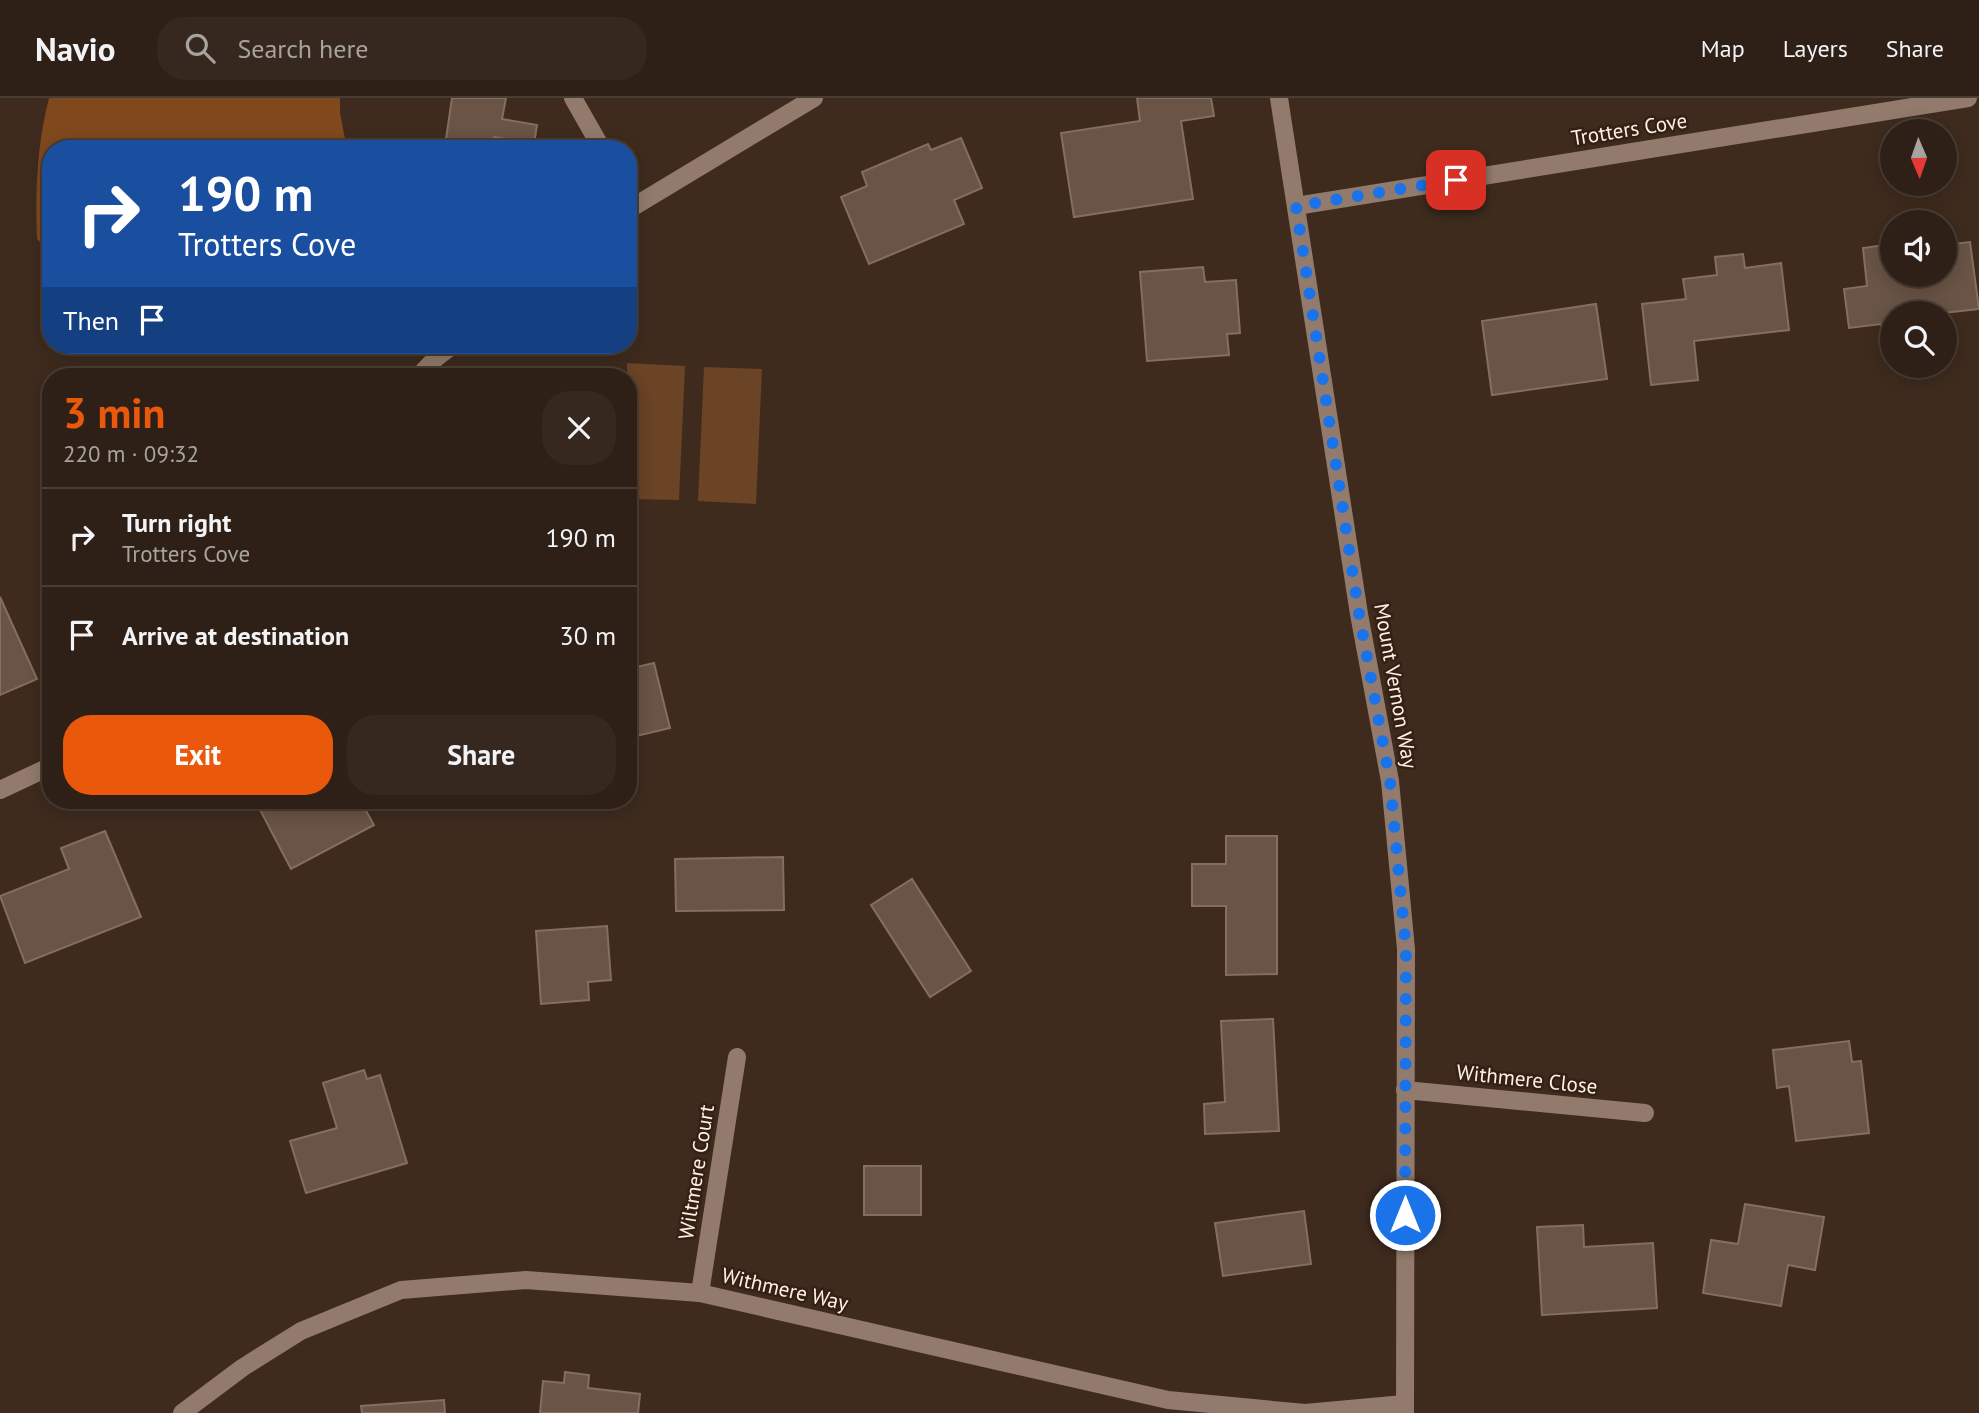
<!DOCTYPE html>
<html lang="en">
<head>
<meta charset="utf-8">
<style>
	:root { --surface:#2e2016; --page:#36281f; --text:#f1f3f6; --muted:#a7a3a1; --line:#493e35; --accent:#ea580c }
	body { margin:0; font-family:"PT Sans",sans-serif; background:var(--page); color:var(--text); height:100vh; display:flex; flex-direction:column; font-size:26px; white-space:nowrap }
	* { box-sizing:border-box; margin:0 }
	p { font-size:23px; color:var(--muted) }
	.icon { flex:none; width:38px; height:38px; fill:none; stroke:currentColor; stroke-width:2; stroke-linecap:round; stroke-linejoin:round }
	.map { position:relative; flex:1; overflow:hidden }
	.drawer { position:absolute; left:42px; top:270px; width:595px; height:441px; display:flex; flex-direction:column; background:var(--surface); border-radius:28px; box-shadow:0 4px 18px #0003,0 0 0 2px var(--line) }
	.drawer>* { flex:none }
	.guide { position:absolute; left:42px; top:42px; width:595px; height:214px; border-radius:28px; box-shadow:0 4px 18px #0003,0 0 0 2px var(--line); background:#1a4fa0; color:#fff; overflow:hidden }
	.needle { width:46px; rotate:178deg }
	.tools { position:absolute; left:1880px; top:21px; display:grid; gap:14px }
	.tools a { display:grid; place-items:center; width:77px; height:77px; border-radius:50%; background:var(--surface); box-shadow:0 4px 18px #0003,0 0 0 2px var(--line); font-size:35px }
	.pin { position:absolute; display:grid; place-items:center; width:60px; height:60px; color:#fff; margin:-30px; border-radius:14px; box-shadow:0 4px 10px #0006 }
	.me { position:absolute; width:77px; margin:-38px; rotate:0deg; stroke-linejoin:round; filter:drop-shadow(0 0 5px #0008) }
	.turn { display:flex; align-items:center; gap:24px; height:147px; padding:0 21px; font-size:32px }
	.turn .icon { width:91px; height:91px; stroke-width:2.5 }
	.turn b { display:block; font-size:49px; line-height:60px }
	.then { display:flex; align-items:center; height:66px; padding:0 21px; background:#0003; gap:14px; font-size:26px }
	.round { display:grid; place-items:center; flex:none; width:74px; height:74px; border-radius:28px; background:var(--page) }
	.overview { display:flex; align-items:center; justify-content:space-between; height:119px; padding:0 21px }
	h1 { font-size:42px; font-weight:800; line-height:52px; color:var(--accent) }
	.action { display:flex; gap:14px; margin-top:auto; padding:14px 21px }
	.action a { flex:1; height:80px; border-radius:28px; background:var(--accent); color:#fff; font-size:28px; font-weight:800; line-height:80px; text-align:center }
	.action a+a { background:var(--page); color:var(--text) }
	ul { padding:0; list-style:none }
	li { display:flex; align-items:center; gap:21px; height:98px; padding:0 21px; border-top:2px solid var(--line) }
	li div { flex:1 }
	li b { display:block; font-size:26px }
	li em { font-style:normal }
	header { display:flex; align-items:center; gap:42px; box-sizing:border-box; height:98px; padding:0 35px; background:var(--surface); border-bottom:2px solid var(--line) }
	header strong { font-size:33px }
	nav { display:flex; gap:38px; margin-inline-start:auto; font-size:24px }
	.search { width:490px; height:63px; background:var(--page); display:flex; align-items:center; gap:18px; box-sizing:border-box; padding:0 24px; border-radius:28px; color:var(--muted); font-size:26px }
	.map>svg:first-child { display:block }
	.green { fill:#6b4325 }
	.water { fill:#80491d }
	.building { fill:#695445; stroke:#856e5f; stroke-width:2 }
	.lines { fill:none; stroke-linecap:round; stroke-linejoin:round }
	.street { stroke:#927b6c; stroke-width:18 }
	.route { stroke:#1a73e8; stroke-width:12; stroke-dasharray:0 21.6 }
	.labels { text-anchor:middle; dominant-baseline:central; stroke-width:5; stroke-linejoin:round; paint-order:stroke }
	.street-label { font-size:21px; fill:#fef1e8; stroke:#342114 }
</style>
</head>
<body>
<header>
<strong>Navio</strong>
<div class="search"><svg class="icon" aria-label="search" viewBox="0 0 24 24"><circle cx="10" cy="10" r="6"/><path d="M15 15l6 6"/></svg>Search here</div>
<nav><a>Map</a><a>Layers</a><a>Share</a></nav>
</header>
<div class="map">
<svg width="1979" height="1315" viewBox="0 0 1979 1315">
	<rect width="100%" height="100%" fill="#3e2b1e"/>
	<g class="green">
		<path d="M627,265L685,268L679,402L628,401Z"/>
		<path d="M704,269L762,271L756,406L698,403Z"/>
	</g>
	<path class="water" d="M49,0H340V15L347,51H51V154L37,141C35,93 37,47 49,0Z"/>
	<g class="building">
		<path d="M452,0H506L502,21L537,27L534,46L494,39L492,51H464L445,48Z"/>
		<path d="M1137,0H1211L1214,18L1181,23L1193,101L1074,119L1061,35L1140,23Z"/>
		<path d="M961,40L982,90L954,102L964,126L869,166L841,99L867,88L862,74L928,46L931,52Z"/>
		<path d="M1970,144L1979,211L1943,215H1892V250L1885,251L1881,226L1849,230L1844,191L1867,188L1863,150L1892,146V177H1944V147Z"/>
		<path d="M1743,156L1745,170L1781,165L1789,232L1694,243L1698,282L1651,287L1642,206L1686,201L1683,181L1717,177L1715,159Z"/>
		<path d="M1203,169L1205,184L1236,182L1240,235L1227,236L1229,257L1147,263L1140,174Z"/>
		<path d="M1596,206L1607,281L1492,297L1482,223Z"/>
		<path d="M0,499L37,581L0,597Z"/>
		<path d="M654,565L670,630L628,640V571Z"/>
		<path d="M274,702H360L374,727L291,771L259,710Z"/>
		<path d="M105,733L141,819L25,865L0,798L69,771L61,750Z"/>
		<path d="M1226,738H1277V876L1226,877V808H1192V766H1226Z"/>
		<path d="M783,759L784,812L676,813L675,761Z"/>
		<path d="M912,781L971,873L930,899L871,807Z"/>
		<path d="M607,828L611,882L588,884L589,902L541,906L536,833Z"/>
		<path d="M1273,921L1279,1033L1205,1036L1204,1006L1225,1004L1221,923Z"/>
		<path d="M1849,943L1852,964L1861,963L1869,1035L1796,1043L1789,988L1777,990L1773,952Z"/>
		<path d="M364,972L367,981L380,977L407,1065L306,1095L290,1043L337,1030L323,985Z"/>
		<rect x="864" y="1068" width="57" height="49"/>
		<path d="M1745,1106L1824,1119L1815,1172L1788,1167L1781,1208L1703,1195L1711,1142L1738,1146Z"/>
		<path d="M1304,1113L1311,1166L1223,1178L1215,1125Z"/>
		<path d="M1583,1127L1584,1149L1653,1145L1657,1210L1542,1217L1537,1129Z"/>
		<path d="M565,1274L589,1277L588,1290L640,1296L638,1315H540L543,1283L564,1285Z"/>
		<path d="M444,1302L445,1315H362L361,1308Z"/>
	</g>
	<g class="lines">
		<g class="street">
			<path d="M573,0L602,51"/>
			<path d="M1279,0L1359,516L1390,683L1406,851L1405,1315"/>
			<path d="M1296,108L1968,0"/>
			<path d="M628,112L814,0"/>
			<path d="M419,278L435,261L453,247"/>
			<path d="M0,692L51,668"/>
			<path d="M1405,992L1645,1015"/>
			<path d="M700,1195L737,959"/>
			<path d="M182,1315L242,1270L301,1233L401,1192L526,1182L700,1195L1168,1302L1305,1315L1404,1306"/>
		</g>
	</g>
	<g class="lines">
		<path class="route" d="M1405,1117L1406,851L1390,683L1359,516L1296,108L1456,82"/>
	</g>
	<g class="labels">
		<g class="street-label">
			<text transform="translate(1629 31) rotate(-9)">Trotters Cove</text>
			<text transform="translate(1396 588) rotate(80)">Mount Vernon Way</text>
			<text transform="translate(1527 981) rotate(6)">Withmere Close</text>
			<text transform="translate(696 1074) rotate(-81)">Wiltmere Court</text>
			<text transform="translate(785 1191) rotate(13)">Withmere Way</text>
		</g>
	</g>
</svg>
<div class="tools">
<a><svg class="needle" viewBox="-14 -14 28 28"><path d="M0-13l5 13h-10z" fill="#e53935"/><path d="M0 13l5-13h-10z" fill="#a7a3a1"/></svg></a>
<a><svg class="icon" aria-label="sound" viewBox="0 0 24 24"><path d="M4 9h4l5-4v14l-5-4H4zM17 9q2 3 0 6"/></svg></a>
<a><svg class="icon" aria-label="search" viewBox="0 0 24 24"><circle cx="10" cy="10" r="6"/><path d="M15 15l6 6"/></svg></a>
</div>
<div class="pin" style="left:1456px;top:82px;background:#d93025"><svg class="icon" aria-label="arrive" viewBox="0 0 24 24"><path d="M6 21V4h12l-3 4 3 4H6"/></svg></div>
<svg class="me" style="left:1405px;top:1117px" viewBox="-20 -20 40 40"><circle r="17" fill="#1a73e8" stroke="#fff" stroke-width="3"/><path d="M0-11L8 9 0 5-8 9z" fill="#fff"/></svg>
<div class="guide">
<div class="turn"><svg class="icon" aria-label="right" viewBox="0 0 24 24"><path d="M7 20v-9h11M14 6l5 5-5 5"/></svg><div><b>190 m</b>Trotters Cove</div></div>
<div class="then">Then<svg class="icon" aria-label="arrive" viewBox="0 0 24 24"><path d="M6 21V4h12l-3 4 3 4H6"/></svg></div>
</div>
<section class="drawer">
<div class="overview"><div><h1>3 min</h1><p>220 m · 09:32</p></div><a class="round"><svg class="icon" aria-label="close" viewBox="0 0 24 24"><path d="M6 6l12 12M18 6L6 18"/></svg></a></div>
<ul>
<li><svg class="icon" aria-label="right" viewBox="0 0 24 24"><path d="M7 20v-9h11M14 6l5 5-5 5"/></svg><div><b>Turn right</b><p>Trotters Cove</p></div><em>190 m</em></li>
<li><svg class="icon" aria-label="arrive" viewBox="0 0 24 24"><path d="M6 21V4h12l-3 4 3 4H6"/></svg><div><b>Arrive at destination</b></div><em>30 m</em></li>
</ul>
<div class="action"><a>Exit</a><a>Share</a></div>
</section>
</div>
</body>
</html>
